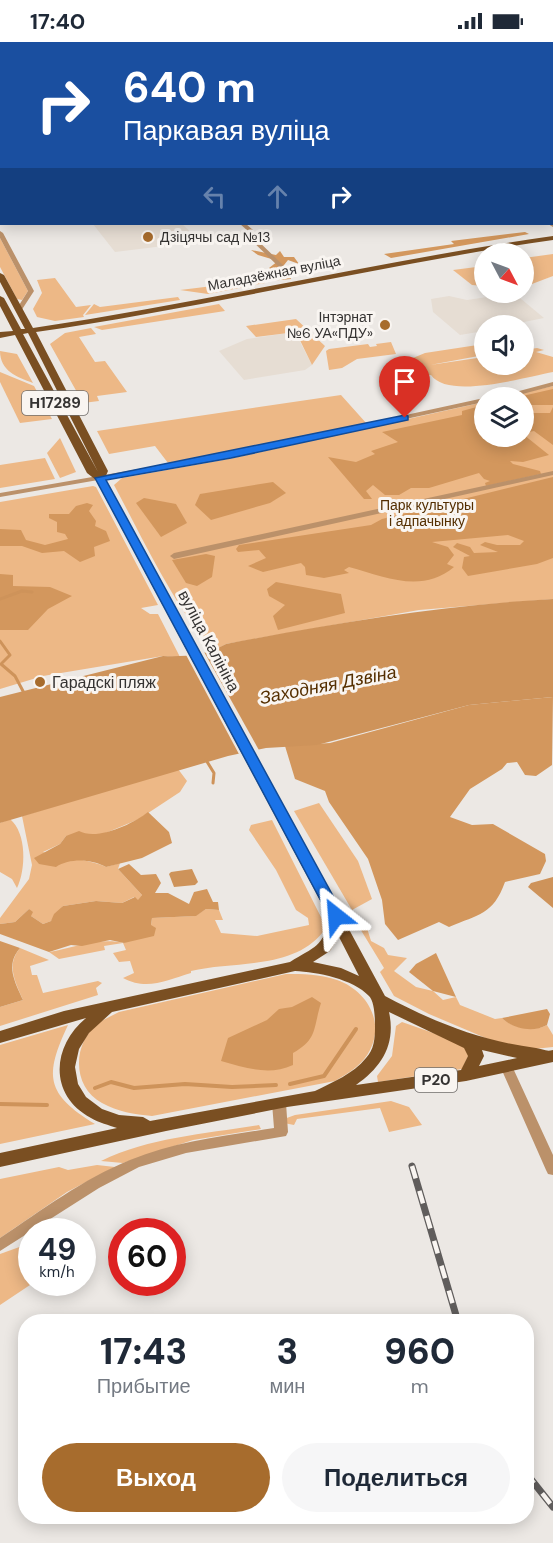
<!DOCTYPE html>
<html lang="ru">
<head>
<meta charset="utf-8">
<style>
	:root { --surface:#fff; --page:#f6f6f7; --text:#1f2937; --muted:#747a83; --accent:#a76c2d }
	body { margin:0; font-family:"DM Sans",sans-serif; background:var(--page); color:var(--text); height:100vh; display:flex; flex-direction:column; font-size:22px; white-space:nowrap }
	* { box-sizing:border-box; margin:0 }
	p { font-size:20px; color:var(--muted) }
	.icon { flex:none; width:33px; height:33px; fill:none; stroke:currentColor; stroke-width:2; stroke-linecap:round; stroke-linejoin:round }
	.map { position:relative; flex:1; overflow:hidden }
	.side { position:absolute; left:18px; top:1272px; width:516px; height:210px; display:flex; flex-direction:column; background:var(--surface); border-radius:24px; box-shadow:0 3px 15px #0003 }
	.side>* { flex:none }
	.banner { position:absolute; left:0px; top:0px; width:554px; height:183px; box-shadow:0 3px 15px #0003; background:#1a4fa0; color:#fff; overflow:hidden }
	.needle { width:39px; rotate:131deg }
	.tools { position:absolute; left:474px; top:201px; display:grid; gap:12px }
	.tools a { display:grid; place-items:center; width:60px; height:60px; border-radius:50%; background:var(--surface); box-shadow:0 3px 15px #0003; font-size:30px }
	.speed { position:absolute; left:18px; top:1176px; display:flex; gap:12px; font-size:30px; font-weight:700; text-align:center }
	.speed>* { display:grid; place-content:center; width:78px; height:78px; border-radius:50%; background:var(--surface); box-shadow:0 3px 15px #0003; line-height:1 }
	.speed small { font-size:15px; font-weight:400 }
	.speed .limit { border:9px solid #d22; background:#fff; color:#111 }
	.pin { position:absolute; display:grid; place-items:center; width:51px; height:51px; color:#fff; margin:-62px -26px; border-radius:50% 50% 50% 0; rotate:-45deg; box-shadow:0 0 6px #0007 }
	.pin .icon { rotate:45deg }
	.me { position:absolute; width:66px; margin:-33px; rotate:332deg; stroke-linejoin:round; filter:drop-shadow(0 0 4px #0008) }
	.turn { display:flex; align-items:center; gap:21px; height:126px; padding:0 24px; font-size:27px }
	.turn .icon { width:78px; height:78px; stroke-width:2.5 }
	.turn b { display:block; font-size:42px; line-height:51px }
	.lanes { display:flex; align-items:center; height:57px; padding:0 24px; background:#0003; justify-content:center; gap:30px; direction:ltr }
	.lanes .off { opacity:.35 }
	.eta { display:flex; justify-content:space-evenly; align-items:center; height:102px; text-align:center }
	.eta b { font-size:36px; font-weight:800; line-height:42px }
	.cta { display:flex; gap:12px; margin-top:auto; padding:12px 24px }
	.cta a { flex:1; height:69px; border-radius:36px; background:var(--accent); color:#fff; font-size:24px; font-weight:800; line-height:69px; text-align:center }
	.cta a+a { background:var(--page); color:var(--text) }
	.status { display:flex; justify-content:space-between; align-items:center; height:42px; padding:0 30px; background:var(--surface); direction:ltr }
	.status svg { height:16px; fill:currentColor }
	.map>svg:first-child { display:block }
	.built { fill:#e6ddd3 }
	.green { fill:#edb886 }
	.forest { fill:#d3975d }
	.water { fill:#ce935a }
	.pier { fill:#ece8e4 }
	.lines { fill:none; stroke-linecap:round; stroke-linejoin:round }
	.stream-far2 { stroke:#ce935a; stroke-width:1.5 }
	.stream-far1 { stroke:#ce935a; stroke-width:3 }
	.stream { stroke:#ce935a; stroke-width:4 }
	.minor { fill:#bb916a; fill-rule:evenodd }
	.major { fill:#7a4f22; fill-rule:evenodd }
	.rail-casing { stroke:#605d5c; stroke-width:7 }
	.rail { stroke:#f9f5f1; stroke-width:4.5; stroke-dasharray:13; stroke-linecap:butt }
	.route { fill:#1a73e8; stroke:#114b97; stroke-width:1.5 }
	.poi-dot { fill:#a76c2d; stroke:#f9f5f1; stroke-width:2 }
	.labels { text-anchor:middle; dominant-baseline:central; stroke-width:6; stroke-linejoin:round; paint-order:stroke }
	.far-poi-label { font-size:14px; fill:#353332; stroke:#f9f5f1; text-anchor:start }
	.far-street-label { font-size:14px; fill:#353332; stroke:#f9f5f1 }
	.far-park-label { font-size:14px; fill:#542e00; stroke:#f9f5f1 }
	.shield { fill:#f9f5f1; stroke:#706d6b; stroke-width:1.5 }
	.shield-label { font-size:15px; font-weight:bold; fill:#353332 }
	.street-label { font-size:16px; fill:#353332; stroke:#f9f5f1 }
	.poi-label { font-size:16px; fill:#353332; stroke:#f9f5f1; text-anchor:start }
	.water-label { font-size:18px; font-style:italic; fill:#552f00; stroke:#f9f5f1 }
</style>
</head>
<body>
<div class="status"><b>17:40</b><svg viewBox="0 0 49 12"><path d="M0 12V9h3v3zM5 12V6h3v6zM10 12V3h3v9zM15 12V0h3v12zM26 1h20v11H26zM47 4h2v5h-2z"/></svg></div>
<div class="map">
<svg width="553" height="1501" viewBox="0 0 553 1501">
	<rect width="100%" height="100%" fill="#ece8e4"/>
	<g class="built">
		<path d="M93,182H182L194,193L188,201L115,210Z"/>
		<path d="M514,251L544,276L509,283L484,284V289L460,293L433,270L431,257L449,254L467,258Z"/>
		<path d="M295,290L312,323L305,328L244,338L219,309L247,297Z"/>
	</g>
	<g class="green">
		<path d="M0,196L28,249L22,258L17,257L0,225Z"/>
		<path d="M553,212V234L524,245V216Z"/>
		<path d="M484,224V244L472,243L453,228Z"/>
		<path d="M55,236L76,265L91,263L83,273L84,275L55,279L37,275L33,267L42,251L37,238Z"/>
		<path d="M262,238L265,241L208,252L180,248Z"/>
		<path d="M178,255L180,258L85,273L94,262L100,265Z"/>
		<path d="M219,262L225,269L102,288L94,285Z"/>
		<path d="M296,277L325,304L312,323L296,290L256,295L246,284Z"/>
		<path d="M91,286L96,292L79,295L95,320L105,319L127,350L97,354L99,359L83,361L50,302L65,291Z"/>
		<path d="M391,300L396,312L357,317L342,326L329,328L326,309L329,307L368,302L370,305L377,304L376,302Z"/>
		<path d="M484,302V313L430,323L484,315V322H524V308L537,306L544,308L536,310L553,315V330C526,335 448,358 431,333L423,334L412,320L413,316L425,311Z"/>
		<path d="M0,309L17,312L33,341C17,335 0,329 0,309Z"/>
		<path d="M0,330L34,344L52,377L20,381L0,340Z"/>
		<path d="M553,344V557L419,568L226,602L213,609C172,560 144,499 114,443L122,436L234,416L484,360V394H524V356L505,355Z"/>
		<path d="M341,353L367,382L168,421L155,404L109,412L97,389Z"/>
		<path d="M60,396L76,430L60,436L47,411Z"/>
		<path d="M45,416L55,437L0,446V423Z"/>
		<path d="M93,444L96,445L158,563L141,566L150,572H158L180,615L163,614L43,634L0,647V460Z"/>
		<path d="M178,727L187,739L180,750L139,777L101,793L66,794L60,802L43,810C60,815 93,818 106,825L120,821L118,827L142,853L138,859L134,855L122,861L96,859L63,864L51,879L43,882L31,874L29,867L15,880L0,882V876L29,837L32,823L22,774Z"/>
		<path d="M319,761L358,819L372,857L352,868L294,769Z"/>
		<path d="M10,777C27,791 26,828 17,846L12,837L0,830V781Z"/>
		<path d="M272,778L324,881L323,890C293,928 233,919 191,929V931C167,938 147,949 123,936L134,931L130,919L119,920L113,911L126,908L123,901L104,904L105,908L59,917L49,910C73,906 98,895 124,901L151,883L152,876L195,874L206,867L219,868L223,878H215L221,891L257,894L309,883L308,876L296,868L276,828L249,788L251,783Z"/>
		<path d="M359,885L367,886L371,899L384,906L388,913L407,916L394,929L416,945L433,949L443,958L456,955L460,963L495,977L502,976C512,986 535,990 547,983L553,993V1005L524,1008L495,1000L429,972L394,954L380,930L384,926Z"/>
		<path d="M20,906L49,918L30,924L32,933H37L43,951L98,939L102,941L96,946L98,953L0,984V965L23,958C15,939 6,923 20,906Z"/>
		<path d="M286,932C303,932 319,932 337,938C366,948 385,979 370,1008C363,1023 348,1031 335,1039L152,1074C134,1072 118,1070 102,1061C72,1045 72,1002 98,981C104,977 112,974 119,970Z"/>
		<path d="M402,980L459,1000L470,1010L462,1027L378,1040L377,1034L392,1014L396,984Z"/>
		<path d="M68,983C44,1034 46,1052 95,1082L0,1102V1003Z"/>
		<path d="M391,1059L409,1065L422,1083L389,1090L380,1066L297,1077L294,1083L284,1081V1077L295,1073Z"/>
		<path d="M259,1083L261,1087L193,1098L123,1121L101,1119C150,1095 206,1092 259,1083Z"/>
		<path d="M97,1123L115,1125L67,1150L0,1196V1137L59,1125L68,1128Z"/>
		<path d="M25,1203L31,1205L33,1241L0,1263V1212Z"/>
	</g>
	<g class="forest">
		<path d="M144,0H553V21L552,2Z"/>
		<path d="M525,190L529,192L391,216L384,212L454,202L451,199Z"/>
		<path d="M251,208L276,213L280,209L284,215H294L299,222L288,218L280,228L289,232L291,237L269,239L265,233L273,230L269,226L278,219L258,213Z"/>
		<path d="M553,347V363H524V356L518,355Z"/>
		<path d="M484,363V394L524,393L549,413L523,420L510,419L513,422L540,429L541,432L486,444L485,441L490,439L484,437L479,431L429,446H411L399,453H385L373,443L366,449L372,457H364L328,415L356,420L375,412L371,409L398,400L382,390L462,373V369Z"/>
		<path d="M553,365V403L534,389L524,391V371H550Z"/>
		<path d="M553,435V516L537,522L468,534L462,526L464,515L470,514L453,505L457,501L470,505L474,511L498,510L480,503L485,500L497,503H520L524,499L508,493L432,500L448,505L454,513L447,522L454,525C422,552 385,535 349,525L344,528L349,531L324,536L306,533L305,525L301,521L263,530L248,524L266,516L259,508L238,510L236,507L239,503L371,483L382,477Z"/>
		<path d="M273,440L286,451L270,461L211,478L195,463L200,452Z"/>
		<path d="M144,456L176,462L187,481L161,495L136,461Z"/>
		<path d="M87,461L93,463L89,469L96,479L95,484L106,489L110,499L94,505L95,514L80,520L64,509L42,511L22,504H0V487L21,488L26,498L45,503L68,497L65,492L57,490V480L49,476V472H69L76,464Z"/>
		<path d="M206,512L215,514L212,535L197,544L186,541L172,518Z"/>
		<path d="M0,532L13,533V544L50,545L72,554L48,567L28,588H0Z"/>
		<path d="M276,540L341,552L345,571L278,588L273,574L285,563L269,554L267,547Z"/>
		<path d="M553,655L552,723L536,734L525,733L517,720L507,721L502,727L470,747L450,775L472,783L493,782L545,812L546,819L540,832L505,840C493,873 479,872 449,885L439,880L398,898L385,882L382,858L368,817L329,760L325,749L295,737L285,704L330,701L469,663Z"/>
		<path d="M148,770L169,790L172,801L142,816L106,825C91,817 70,816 56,825L39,822L34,816L60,802L66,794L79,789C97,799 133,782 148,770Z"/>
		<path d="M129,822L141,833L156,832L161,841L155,851H168L189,862L194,850L207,847L213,860H218L219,868L206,867L196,874L152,876L151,883L156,886L154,894L124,901L110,898L82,904L71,903L49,910L0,892V882L15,880L29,867L33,870L31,874L43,882L51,879L54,872L63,864L96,859L122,861L135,855L138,858L142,853L118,827Z"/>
		<path d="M0,899L20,906C5,923 15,940 23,958L0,965Z"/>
		<path d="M436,911L456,955L433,949L409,930L416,922Z"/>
		<path d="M312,955L321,961C313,986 318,997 293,1011V1023C269,1034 246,1026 221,1019L228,996L267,978L279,967L292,965Z"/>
		<path d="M547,967L550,972L547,983C533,991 513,987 502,976Z"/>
	</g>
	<g class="water">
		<path d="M553,557V655L469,663L317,703L266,706L228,714L0,781V655L163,614C185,615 206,613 226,602C335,581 442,563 553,557Z"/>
		<path d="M192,827L198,840L195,843L174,845L169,832L171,830Z"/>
		<path d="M553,835V866L528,845L531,841Z"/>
	</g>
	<path class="pier" d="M203,608L260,710L240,714L185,611Z"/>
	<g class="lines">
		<path class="stream-far2" d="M489,0H492"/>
		<g class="stream-far1">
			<path d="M0,557L22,549L32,550"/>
			<path d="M0,599L10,613L1,622L15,634L24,651"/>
			<path d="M206,718L214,731L213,741"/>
		</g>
		<g class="stream">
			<path d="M290,1042L324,1034L356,987"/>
			<path d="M95,1046L111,1040L134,1046L185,1042L232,1045L276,1043"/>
			<path d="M0,1062L47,1063"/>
		</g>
		<g class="minor">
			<rect x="552" y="57" width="1" height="2"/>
			<rect x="552" y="82" width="1" height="2"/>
			<path d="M0,142H2L0,146Z"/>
			<path d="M553,181V185L548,182Z"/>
			<path d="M240,182H246L253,188L251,192L284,224V226H280L246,193L248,189Z"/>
			<path d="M0,189L3,191L34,249L21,269L16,268L28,249L0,196Z"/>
			<path d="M553,340V344L507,356H493Z"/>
			<path d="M484,356V360L231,415L0,455V451L231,411Z"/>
			<path d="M553,429V433L174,517L170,514L174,511Z"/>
			<path d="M506,1019L511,1021L512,1024L553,1113V1133L548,1132L546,1128L500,1024L501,1021Z"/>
			<path d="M279,1056L284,1058L286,1061L288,1090L286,1094L186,1111L139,1125L99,1146L0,1209V1196C42,1168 83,1137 130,1118C177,1099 225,1094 274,1086L272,1061L274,1058Z"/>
		</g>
		<g class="major">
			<path d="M552,61H553L552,66Z"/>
			<path d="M552,72H553L552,77Z"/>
			<rect x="0" y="97" width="2" height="4"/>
			<rect x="0" y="110" width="2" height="4"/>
			<path d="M0,134H2L0,139Z"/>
			<path d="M553,194V198C380,223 209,265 36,290L108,429L105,436L385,954C434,980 481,999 536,1006C543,1007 546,1010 553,1008V1020L466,1039L287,1065L166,1089L0,1125V1111L117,1086C109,1083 99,1081 91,1076C48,1053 52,1004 86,976L0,1001V989L64,969L290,920C314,905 324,905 329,875L96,438L87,431L15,293L0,296V290L13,289L0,264V254L4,256L21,287H25L0,240V231L4,233L33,286C207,260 379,219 553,194ZM28,291L98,430L23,292ZM339,895L359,934L341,926L313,920L330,909ZM295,929C317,930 353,937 369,954C375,960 375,978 375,986C375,996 374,1008 366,1016C353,1032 333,1040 315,1049L150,1079L143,1075L119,1073L102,1067L86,1055L78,1042L75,1025L79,1007L89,991L112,970ZM389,970L464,1006L468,1014L461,1028L356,1043C382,1025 396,1002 389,970ZM482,1008L517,1016L479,1024L484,1014Z"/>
		</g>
		<defs>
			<g id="rail">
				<path d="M412,1124L458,1280"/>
				<path d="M526,1431L553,1465"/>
			</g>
		</defs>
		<use href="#rail" class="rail-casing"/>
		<use href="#rail" class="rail"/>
	</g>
	<path class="route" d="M405,373L408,374V378L231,416L106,438L344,874L336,879L329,874L95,436Z"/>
	<g class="poi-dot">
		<circle cx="148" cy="195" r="6"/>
		<circle cx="385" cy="283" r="6"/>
		<circle cx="40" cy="640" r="6"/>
	</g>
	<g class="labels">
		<g class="far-poi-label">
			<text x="160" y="195">Дзіцячы сад №13</text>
			<text x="373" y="275" text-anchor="end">Інтэрнат<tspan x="373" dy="16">№6 УА«ПДУ»</tspan></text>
		</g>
		<g class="far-street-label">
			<text transform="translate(274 231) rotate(-11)">Маладзёжная вуліца</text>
		</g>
		<g class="far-park-label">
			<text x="427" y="463">Парк культуры<tspan x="427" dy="16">і адпачынку</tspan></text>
		</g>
		<g class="shield">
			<rect x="22" y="349" width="66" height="24" rx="4.5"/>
			<rect x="415" y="1026" width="42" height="24" rx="4.5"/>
		</g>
		<g class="shield-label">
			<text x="55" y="361">Н17289</text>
			<text x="436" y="1038">Р20</text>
		</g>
		<g class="street-label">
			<text transform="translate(209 599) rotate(62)">вуліца Калініна</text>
		</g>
		<g class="poi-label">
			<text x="52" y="640">Гарадскі пляж</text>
		</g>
		<g class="water-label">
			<text transform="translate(328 643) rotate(-11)">Заходняя Дзвіна</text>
		</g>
	</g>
</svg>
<div class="tools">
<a><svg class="needle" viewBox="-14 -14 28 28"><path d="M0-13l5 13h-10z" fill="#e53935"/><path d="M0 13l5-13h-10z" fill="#747a83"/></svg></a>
<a><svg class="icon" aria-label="sound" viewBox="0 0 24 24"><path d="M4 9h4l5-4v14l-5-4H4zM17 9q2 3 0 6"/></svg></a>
<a><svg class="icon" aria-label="layers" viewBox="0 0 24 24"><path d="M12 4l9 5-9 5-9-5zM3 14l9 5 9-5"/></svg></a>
</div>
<div class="speed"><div>49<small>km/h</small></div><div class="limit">60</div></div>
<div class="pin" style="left:405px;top:376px;background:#d93025"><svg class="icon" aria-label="arrive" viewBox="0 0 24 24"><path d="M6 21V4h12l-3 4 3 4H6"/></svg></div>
<svg class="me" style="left:336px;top:874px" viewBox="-20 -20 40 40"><path d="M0-17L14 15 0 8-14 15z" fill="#1a73e8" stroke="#fff" stroke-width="4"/></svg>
<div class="banner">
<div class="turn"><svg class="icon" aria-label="right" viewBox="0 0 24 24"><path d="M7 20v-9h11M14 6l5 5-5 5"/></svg><div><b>640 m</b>Паркавая вуліца</div></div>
<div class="lanes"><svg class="icon off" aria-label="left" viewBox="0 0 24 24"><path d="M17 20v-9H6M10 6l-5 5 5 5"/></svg><svg class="icon off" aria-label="ahead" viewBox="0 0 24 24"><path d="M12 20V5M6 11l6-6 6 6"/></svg><svg class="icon" aria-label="right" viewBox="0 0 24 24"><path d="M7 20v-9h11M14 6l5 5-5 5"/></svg></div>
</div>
<section class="side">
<div class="eta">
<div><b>17:43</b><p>Прибытие</p></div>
<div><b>3</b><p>мин</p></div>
<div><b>960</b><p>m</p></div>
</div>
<div class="cta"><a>Выход</a><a>Поделиться</a></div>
</section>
</div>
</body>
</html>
